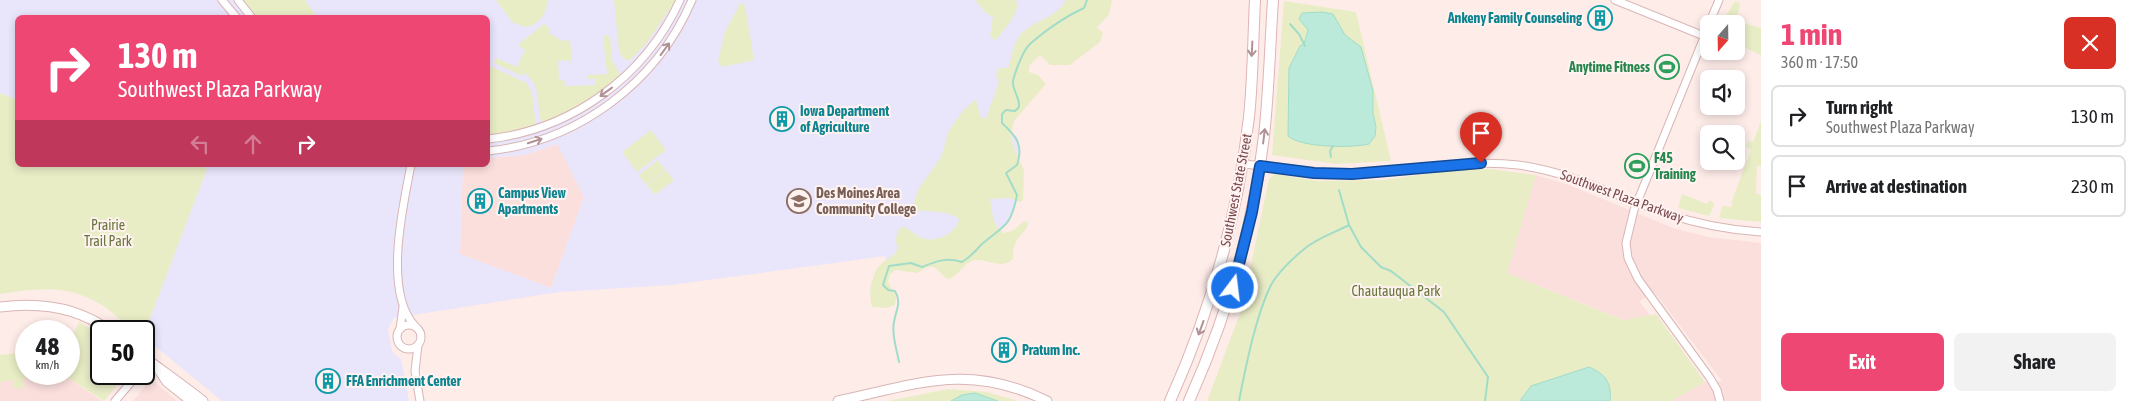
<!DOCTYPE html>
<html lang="en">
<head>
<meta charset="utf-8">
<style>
	:root { --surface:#fff; --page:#f2f2f2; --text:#202124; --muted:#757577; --line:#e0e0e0; --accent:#ef4773 }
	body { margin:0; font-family:"Asap Condensed",sans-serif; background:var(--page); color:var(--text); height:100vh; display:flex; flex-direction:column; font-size:19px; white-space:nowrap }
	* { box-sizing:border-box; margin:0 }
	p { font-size:16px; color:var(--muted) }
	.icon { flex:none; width:28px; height:28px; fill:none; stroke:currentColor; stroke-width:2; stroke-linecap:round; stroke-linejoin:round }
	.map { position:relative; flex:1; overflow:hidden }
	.side { display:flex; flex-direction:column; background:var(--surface); width:375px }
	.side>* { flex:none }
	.top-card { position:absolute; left:15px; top:15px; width:475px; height:152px; border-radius:8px; box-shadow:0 2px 8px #0003; background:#ef4773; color:#fff; overflow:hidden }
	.needle { width:32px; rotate:200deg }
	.fabs { position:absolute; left:1700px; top:15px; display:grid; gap:10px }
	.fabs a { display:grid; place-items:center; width:45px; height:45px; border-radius:8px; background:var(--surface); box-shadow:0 2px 8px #0003; font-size:25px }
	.speed { position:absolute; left:15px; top:320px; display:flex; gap:10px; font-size:25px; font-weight:700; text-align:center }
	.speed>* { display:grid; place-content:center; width:65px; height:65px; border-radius:50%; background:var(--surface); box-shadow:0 2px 8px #0003; line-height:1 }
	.speed small { font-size:12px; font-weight:400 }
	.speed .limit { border:2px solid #111; border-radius:8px; background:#fff; color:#111 }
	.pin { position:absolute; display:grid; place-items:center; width:42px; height:42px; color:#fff; margin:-51px -21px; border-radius:50% 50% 50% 0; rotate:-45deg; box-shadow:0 0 5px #0007 }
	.pin .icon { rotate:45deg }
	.me { position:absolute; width:55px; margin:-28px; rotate:15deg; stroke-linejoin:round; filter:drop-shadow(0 0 4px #0008) }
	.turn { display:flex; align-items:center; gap:18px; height:105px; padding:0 20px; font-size:22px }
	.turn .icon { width:65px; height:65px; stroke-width:2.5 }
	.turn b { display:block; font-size:35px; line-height:42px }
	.lanes { display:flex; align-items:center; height:48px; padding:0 20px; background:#0003; justify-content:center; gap:25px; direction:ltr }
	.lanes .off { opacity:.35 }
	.round { display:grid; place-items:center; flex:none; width:52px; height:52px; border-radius:8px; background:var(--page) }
	.head { display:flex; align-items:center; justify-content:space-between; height:85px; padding:0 20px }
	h1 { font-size:30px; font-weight:700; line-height:38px; color:var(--accent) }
	.button { display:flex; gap:10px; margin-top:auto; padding:10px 20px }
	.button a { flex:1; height:58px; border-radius:8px; background:var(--accent); color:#fff; font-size:20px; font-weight:700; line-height:58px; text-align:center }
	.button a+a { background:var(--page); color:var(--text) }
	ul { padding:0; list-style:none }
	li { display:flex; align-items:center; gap:15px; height:62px; margin:0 10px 8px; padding:0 10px; border:2px solid var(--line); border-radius:8px }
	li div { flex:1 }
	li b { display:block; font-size:19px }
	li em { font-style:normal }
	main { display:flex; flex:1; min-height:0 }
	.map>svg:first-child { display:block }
	.residential { fill:#fbdfdd }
	.education { fill:#e9e5fb }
	.green { fill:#e9edc6 }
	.water { fill:#bbeada; stroke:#a1dcc9 }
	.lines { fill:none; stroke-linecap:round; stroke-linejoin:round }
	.stream { stroke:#a1dcc9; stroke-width:2 }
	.minor-casing { stroke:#d9b5b6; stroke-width:9 }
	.tertiary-casing { stroke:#d9b5b6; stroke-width:11 }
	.secondary-casing { stroke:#deb4b5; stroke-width:12 }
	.minor { stroke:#fff; stroke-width:7 }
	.tertiary { stroke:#fff; stroke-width:9 }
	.secondary { stroke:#fff; stroke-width:10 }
	.oneway { stroke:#b09296 }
	.route-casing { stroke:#114b97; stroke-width:12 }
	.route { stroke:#1a73e8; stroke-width:9 }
	.labels { text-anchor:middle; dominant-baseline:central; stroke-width:4; stroke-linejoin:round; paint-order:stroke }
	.culture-label { font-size:14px; font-weight:bold; fill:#0d838f; stroke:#fff3f1; text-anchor:start }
	.leisure-label { font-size:14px; font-weight:bold; fill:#27864d; stroke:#fff3f1; text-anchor:end }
	.street-label { font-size:14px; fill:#7b4a50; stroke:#fff3f1 }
	.education-label { font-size:14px; font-weight:bold; fill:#785e54; stroke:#fff3f1; text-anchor:start }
	.park-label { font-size:14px; fill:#68753b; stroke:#fff3f1 }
</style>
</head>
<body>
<main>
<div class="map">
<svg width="1761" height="401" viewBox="0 0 1761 401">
	<rect width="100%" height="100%" fill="#feece9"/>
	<g class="residential">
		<path d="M558,144L584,197L551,288L460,254L463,165H488V158L524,155Z"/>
		<path d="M1536,175L1569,185L1673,228L1708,237L1761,243V401H1671L1705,382L1722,381L1655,293L1639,301L1650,315L1624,320L1507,273Z"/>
		<path d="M51,374H62L102,401H0V382Z"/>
		<path d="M151,379L177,401H133Z"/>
	</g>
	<path class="education" d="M0,0H1087L1035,42L1002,123L1017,137L1019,145L1015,206L1010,219L1000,232L889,266L885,256L671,285L559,292L394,318L388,329L392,352L401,359L409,401H222L144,337V334L207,169L196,165H463L460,254L551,288L584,197L557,144L524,155L488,158V18H18L17,100L0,93Z"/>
	<g class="green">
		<path d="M242,0H305L315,14L310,17H257Z"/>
		<path d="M496,0H547C548,12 538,26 525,27L512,22Z"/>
		<path d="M614,0H676L646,44L629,61L623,58L619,51Z"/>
		<path d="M975,0H1016C1022,11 1002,32 995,41L990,35L993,17L986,13Z"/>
		<path d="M1066,0H1112L1109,15L1097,27L1103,33L1100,42L1070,65H1050L1040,55L1029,66V72L1038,75L1046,84L1014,121L1011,137L1016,153L1024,170L1023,200L1020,202L1009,198L990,199C993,213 991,224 1004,233L1014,230L1024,221L1028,222C1028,235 1012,234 1013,259C1002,270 988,259 976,260C963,261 959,278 947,279L934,267H928L917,273L896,270L890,274L888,282L896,296L895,305L887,308L872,307C868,294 871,273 882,263C889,257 895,257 898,247L895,241L899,229L904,227C910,230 916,235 921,238C935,243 957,234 959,219C946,209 927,213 912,209L918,190L941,157L949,130L963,111L976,99L980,116L986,119L999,81L996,75L999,68H1008C1012,57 1013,44 1020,35C1033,20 1056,19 1066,0Z"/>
		<path d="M1284,1L1356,12L1391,161L1336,164L1272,155Z"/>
		<path d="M1735,1L1740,3L1736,24H1721Z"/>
		<path d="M740,3L744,4L746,11L754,60L722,67L718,61L725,32Z"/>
		<path d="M1744,23L1761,28V55L1737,44Z"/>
		<path d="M544,24L549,28L550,34L563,41L570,40L572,63H569V60L558,61L559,80H564L565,86L596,85V79H588V75L607,74L603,35L610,36L612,60L620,74L600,94L547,122L541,121C536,103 542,85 524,73L522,76L494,63L496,58L517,67L525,50L520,47V43Z"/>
		<path d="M488,65L527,83L532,93L536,126L488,136Z"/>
		<path d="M0,93L17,100L18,165H196L207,169L144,334V331C128,331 115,313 102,305C67,284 38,288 0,294Z"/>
		<path d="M1761,121V166H1757L1756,193L1761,195V222L1719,218L1722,206L1731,207L1733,204L1731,203L1751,150L1746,146L1748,141L1753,142Z"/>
		<path d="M651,130L666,150L637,172L622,152Z"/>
		<path d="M658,160L665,170L646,185L639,175Z"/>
		<path d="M1490,169L1536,175L1507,273L1623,320L1656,314L1705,382L1671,401H1207L1241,311L1269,179L1275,174L1318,181L1384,180L1446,171Z"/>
		<path d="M666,170L674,180L655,195L647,185Z"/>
		<path d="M1682,194L1707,204L1709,201H1712L1714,205L1709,216L1678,208Z"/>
		<path d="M79,322L101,335V374H126L104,401L62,374H69V344Z"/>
		<path d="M26,352V374H51L23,378L24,388L14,389L13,380L0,382V355Z"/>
		<path d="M948,389L987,392L1018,401H888Z"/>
	</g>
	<g class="water">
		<path d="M1322,12L1333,14L1345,35L1361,47L1373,91V113L1376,127L1375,136L1369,144C1351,148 1302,148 1288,136L1289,68L1300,46L1304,44L1308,30L1299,19L1302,13Z"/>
		<path d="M1589,367C1605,374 1612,382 1610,401H1520L1531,386Z"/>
		<path d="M975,393L998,401H951L962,395Z"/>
	</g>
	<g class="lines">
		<g class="stream">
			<path d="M1290,24L1299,34L1305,46"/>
			<path d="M1331,157L1330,151L1333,146"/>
			<path d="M1339,190L1349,225L1361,247L1381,267L1391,271L1444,312L1488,377L1485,401"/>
			<path d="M899,362C897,350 891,334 894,322C896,309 902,303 895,291L888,290L883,285L889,266L911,263L922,267C937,261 947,257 962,262C971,257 975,251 982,244C1004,225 1011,227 1017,195L1006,173L1017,165C1024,145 1016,136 1002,123V114L1006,110L1015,111L1019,107C1020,97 1012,90 1013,81C1015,72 1023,51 1029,45C1043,32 1066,16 1084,8L1087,0"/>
			<path d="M1239,401C1246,366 1255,319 1270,287C1277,273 1291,260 1303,250C1316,238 1334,233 1349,225"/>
		</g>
		<defs>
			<g id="minor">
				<path d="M222,0L237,18"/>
				<path d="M238,0L252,18"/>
				<path d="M1615,0L1704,36"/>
				<path d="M1709,24L1719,0"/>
				<path d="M1709,25L1634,210L1626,243L1628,258L1638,279L1710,378L1717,390L1720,401"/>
				<path d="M488,139C571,130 645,77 680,0"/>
				<path d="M488,151C577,142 657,83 692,0"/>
				<path d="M1243,164C1283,168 1323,176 1363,174C1415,171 1466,159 1518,165C1571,172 1615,196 1665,213C1697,224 1728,230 1761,232"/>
				<path d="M411,165C403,206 383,292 415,326"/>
				<circle cx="409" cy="337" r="12"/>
				<path d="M400,329L403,307"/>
				<path d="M418,345L415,371L420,401"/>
				<path d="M115,401L138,374"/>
			</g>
			<g id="tertiary">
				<path d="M0,307C39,302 78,307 110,331"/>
				<path d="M144,357C164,372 183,385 203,401"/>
				<path d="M159,370L167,382L191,401"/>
				<path d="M838,401C918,384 968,362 1047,401"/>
			</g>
			<g id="secondary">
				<path d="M1170,401C1211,310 1238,216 1249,117C1253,79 1253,39 1255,0"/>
				<path d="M1189,401C1227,316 1253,228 1264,136C1269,91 1270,45 1273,0"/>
			</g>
		</defs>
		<use href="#minor" class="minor-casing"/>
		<use href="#tertiary" class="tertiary-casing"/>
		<use href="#secondary" class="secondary-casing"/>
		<use href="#minor" class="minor"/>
		<use href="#tertiary" class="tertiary"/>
		<use href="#secondary" class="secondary"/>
	</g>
	<defs><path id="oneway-shaft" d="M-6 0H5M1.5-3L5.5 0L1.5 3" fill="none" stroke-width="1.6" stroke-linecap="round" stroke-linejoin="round" transform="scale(1.25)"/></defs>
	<g class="oneway">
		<use href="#oneway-shaft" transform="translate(665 49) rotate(-54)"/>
		<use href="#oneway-shaft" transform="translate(1252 49) rotate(93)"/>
		<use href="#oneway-shaft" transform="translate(606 92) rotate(144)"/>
		<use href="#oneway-shaft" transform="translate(1264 136) rotate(-83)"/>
		<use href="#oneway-shaft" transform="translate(535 141) rotate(-18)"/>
		<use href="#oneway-shaft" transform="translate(1201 328) rotate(110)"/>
	</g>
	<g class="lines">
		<defs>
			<path id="route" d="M1233,288L1252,212L1260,166L1314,173L1352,174L1481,163"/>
		</defs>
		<use href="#route" class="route-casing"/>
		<use href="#route" class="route"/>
	</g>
	<defs>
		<symbol id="building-ring" viewBox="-11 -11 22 22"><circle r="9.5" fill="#fff3f1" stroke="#0f9aa8" stroke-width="1.5"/><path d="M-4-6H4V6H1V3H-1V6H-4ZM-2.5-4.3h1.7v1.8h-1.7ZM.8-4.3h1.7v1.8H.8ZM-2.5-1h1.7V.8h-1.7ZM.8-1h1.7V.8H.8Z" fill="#0f9aa8"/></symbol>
		<symbol id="stadium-ring" viewBox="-11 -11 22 22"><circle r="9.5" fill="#fff3f1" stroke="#2e9e5b" stroke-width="1.5"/><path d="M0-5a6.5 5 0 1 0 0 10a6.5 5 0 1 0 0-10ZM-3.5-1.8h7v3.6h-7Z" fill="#2e9e5b"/></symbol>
		<symbol id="university-ring" viewBox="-11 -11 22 22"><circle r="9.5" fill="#fff3f1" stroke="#8d6e63" stroke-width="1.5"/><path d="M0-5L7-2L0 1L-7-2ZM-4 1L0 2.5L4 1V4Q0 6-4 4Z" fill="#8d6e63"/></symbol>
	</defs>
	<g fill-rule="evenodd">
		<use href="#building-ring" x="1586" y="4" width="28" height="28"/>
		<use href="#stadium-ring" x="1653" y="53" width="28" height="28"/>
		<use href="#building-ring" x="768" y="105" width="28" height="28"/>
		<use href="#stadium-ring" x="1623" y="152" width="28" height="28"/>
		<use href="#building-ring" x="466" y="187" width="28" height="28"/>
		<use href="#university-ring" x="785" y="187" width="28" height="28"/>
		<use href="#building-ring" x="990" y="336" width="28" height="28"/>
		<use href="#building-ring" x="314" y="367" width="28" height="28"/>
	</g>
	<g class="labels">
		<g class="culture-label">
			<text x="1582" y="18" text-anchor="end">Ankeny Family Counseling</text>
			<text x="800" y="111">Iowa Department<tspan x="800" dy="16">of Agriculture</tspan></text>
			<text x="498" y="193">Campus View<tspan x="498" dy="16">Apartments</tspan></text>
			<text x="1022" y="350">Pratum Inc.</text>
			<text x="346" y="381">FFA Enrichment Center</text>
		</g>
		<g class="leisure-label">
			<text x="1650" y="67">Anytime Fitness</text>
			<text x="1654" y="158" text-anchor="start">F45<tspan x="1654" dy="16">Training</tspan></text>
		</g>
		<g class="street-label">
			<text transform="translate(1236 190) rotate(-79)">Southwest State Street</text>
			<text transform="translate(1622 196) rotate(20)">Southwest Plaza Parkway</text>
		</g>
		<g class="education-label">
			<text x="816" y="193">Des Moines Area<tspan x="816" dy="16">Community College</tspan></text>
		</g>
		<g class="park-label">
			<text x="108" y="225">Prairie<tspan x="108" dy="16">Trail Park</tspan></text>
			<text x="1396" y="291">Chautauqua Park</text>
		</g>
	</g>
</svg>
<div class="fabs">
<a><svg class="needle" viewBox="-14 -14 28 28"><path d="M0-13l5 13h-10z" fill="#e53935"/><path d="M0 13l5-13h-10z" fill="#757577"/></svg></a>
<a><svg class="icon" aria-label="sound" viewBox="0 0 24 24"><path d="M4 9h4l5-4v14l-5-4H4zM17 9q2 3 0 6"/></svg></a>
<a><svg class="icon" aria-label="search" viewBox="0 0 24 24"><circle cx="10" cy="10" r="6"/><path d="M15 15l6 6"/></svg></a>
</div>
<div class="speed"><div>48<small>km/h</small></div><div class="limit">50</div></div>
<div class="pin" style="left:1481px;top:163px;background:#d93025"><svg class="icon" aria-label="arrive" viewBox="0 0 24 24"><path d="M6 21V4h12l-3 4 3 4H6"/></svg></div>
<svg class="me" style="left:1233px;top:288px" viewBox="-20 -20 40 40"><circle r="17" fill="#1a73e8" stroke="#fff" stroke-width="3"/><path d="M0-11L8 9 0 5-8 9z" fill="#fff"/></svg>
<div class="top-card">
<div class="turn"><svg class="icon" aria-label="right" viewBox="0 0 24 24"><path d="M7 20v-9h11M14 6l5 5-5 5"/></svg><div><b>130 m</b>Southwest Plaza Parkway</div></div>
<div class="lanes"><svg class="icon off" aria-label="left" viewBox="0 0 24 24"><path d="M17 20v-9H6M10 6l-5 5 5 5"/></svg><svg class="icon off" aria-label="ahead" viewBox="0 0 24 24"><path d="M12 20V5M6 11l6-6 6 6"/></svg><svg class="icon" aria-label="right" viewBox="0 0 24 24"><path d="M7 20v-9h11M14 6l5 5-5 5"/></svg></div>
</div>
</div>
<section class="side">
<div class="head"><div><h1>1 min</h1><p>360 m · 17:50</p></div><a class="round" style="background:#d93025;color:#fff"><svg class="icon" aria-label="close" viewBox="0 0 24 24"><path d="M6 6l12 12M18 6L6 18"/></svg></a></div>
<ul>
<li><svg class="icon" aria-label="right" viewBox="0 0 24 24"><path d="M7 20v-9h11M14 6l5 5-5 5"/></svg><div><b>Turn right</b><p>Southwest Plaza Parkway</p></div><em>130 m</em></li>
<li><svg class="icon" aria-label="arrive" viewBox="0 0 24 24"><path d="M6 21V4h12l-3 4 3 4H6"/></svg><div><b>Arrive at destination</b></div><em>230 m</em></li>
</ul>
<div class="button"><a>Exit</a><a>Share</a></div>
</section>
</main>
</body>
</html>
